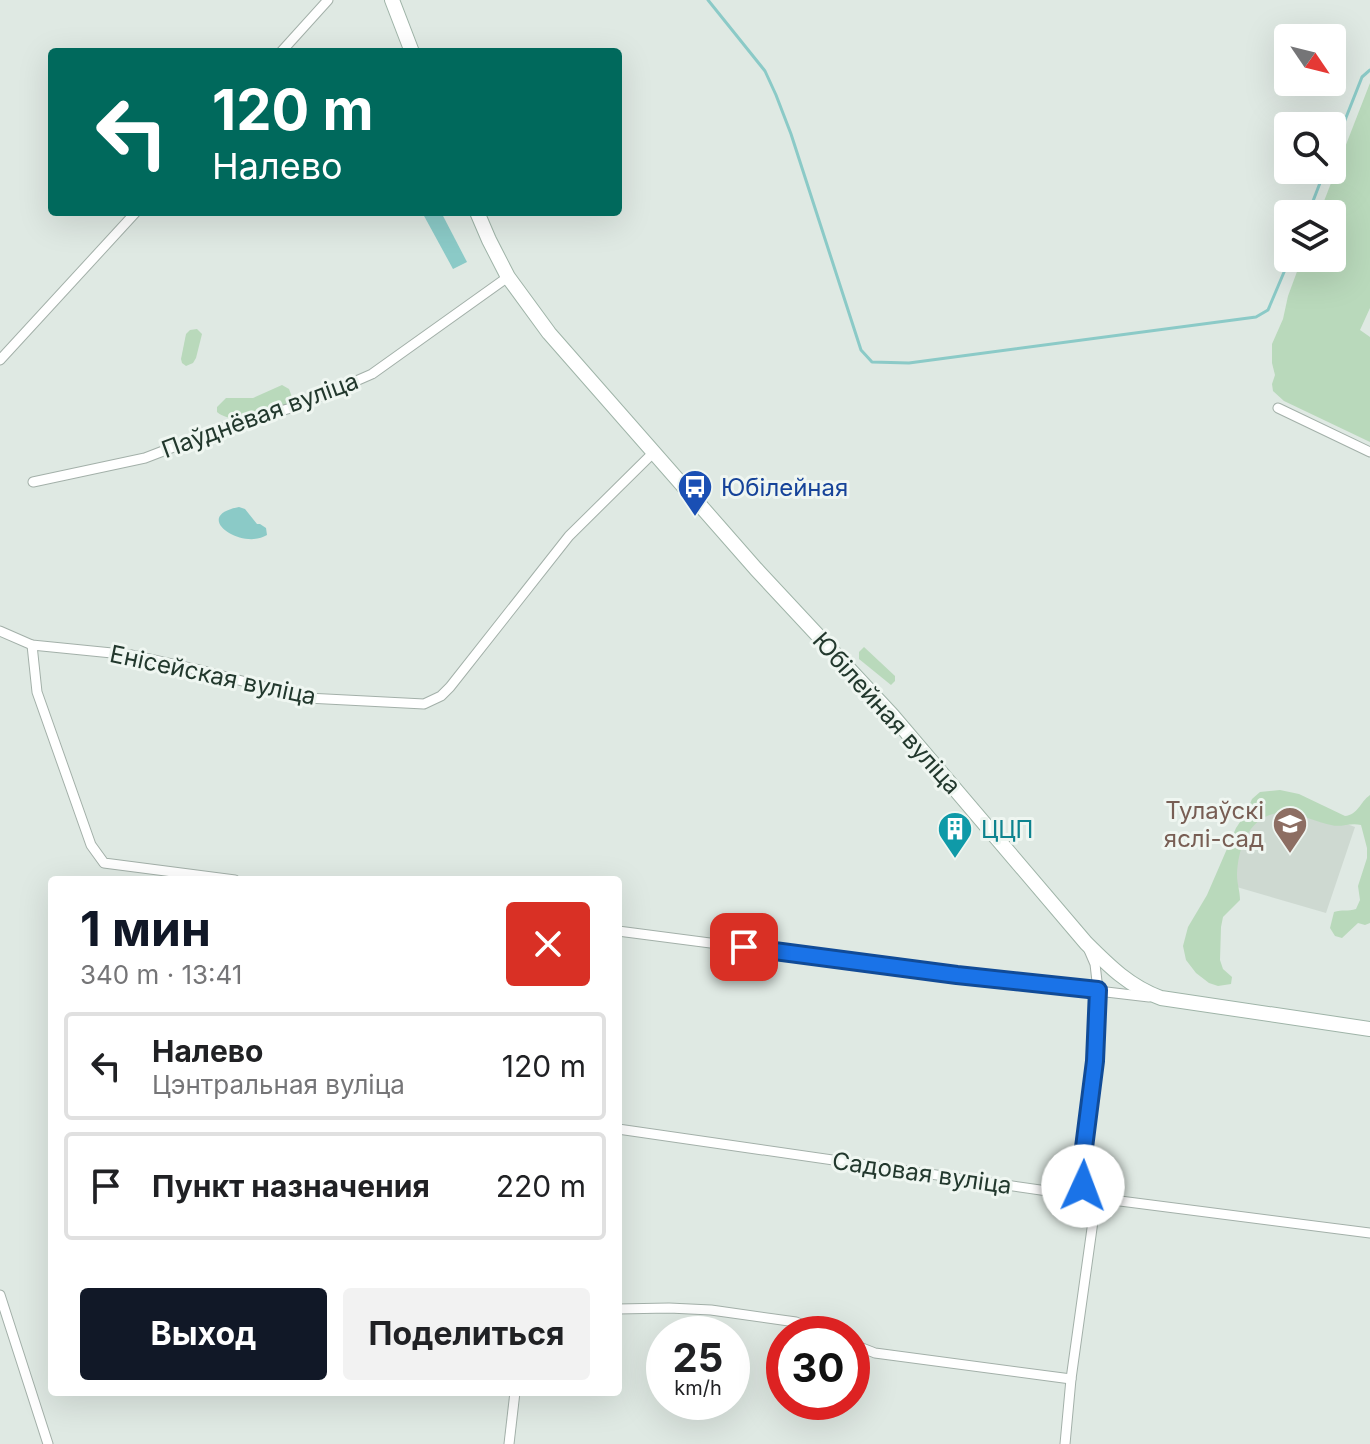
<!DOCTYPE html>
<html lang="ru">
<head>
<meta charset="utf-8">
<style>
	:root { --surface:#fff; --page:#f2f2f2; --text:#202124; --muted:#757577; --line:#e0e0e0; --accent:#111827 }
	body { margin:0; font-family:Inter,sans-serif; background:var(--page); color:var(--text); height:100vh; display:flex; flex-direction:column; font-size:30px; white-space:nowrap }
	* { box-sizing:border-box; margin:0 }
	p { font-size:26px; color:var(--muted) }
	.icon { flex:none; width:44px; height:44px; fill:none; stroke:currentColor; stroke-width:2; stroke-linecap:round; stroke-linejoin:round }
	.map { position:relative; flex:1; overflow:hidden }
	.panel { position:absolute; left:48px; top:876px; width:574px; height:520px; display:flex; flex-direction:column; background:var(--surface); border-radius:8px; box-shadow:0 8px 32px #0002 }
	.panel>* { flex:none }
	.hud { position:absolute; left:48px; top:48px; width:574px; height:168px; border-radius:8px; box-shadow:0 8px 32px #0002; background:#00695c; color:#fff; overflow:hidden }
	.needle { width:52px; rotate:125deg }
	.buttons { position:absolute; left:1274px; top:24px; display:grid; gap:16px }
	.buttons a { display:grid; place-items:center; width:72px; height:72px; border-radius:8px; background:var(--surface); box-shadow:0 8px 32px #0002; font-size:40px }
	.speed { position:absolute; left:646px; top:1316px; display:flex; gap:16px; font-size:40px; font-weight:700; text-align:center }
	.speed>* { display:grid; place-content:center; width:104px; height:104px; border-radius:50%; background:var(--surface); box-shadow:0 8px 32px #0002; line-height:1 }
	.speed small { font-size:20px; font-weight:400 }
	.speed .limit { border:12px solid #d22; background:#fff; color:#111 }
	.pin { position:absolute; display:grid; place-items:center; width:68px; height:68px; color:#fff; margin:-34px; border-radius:16px; box-shadow:0 4px 12px #0006 }
	.me { position:absolute; width:88px; margin:-44px; rotate:2deg; stroke-linejoin:round; filter:drop-shadow(0 0 6px #0008) }
	.turn { display:flex; align-items:center; gap:28px; height:168px; padding:0 32px; font-size:36px }
	.turn .icon { width:104px; height:104px; stroke-width:2.5 }
	.turn b { display:block; font-size:56px; line-height:68px }
	.round { display:grid; place-items:center; flex:none; width:84px; height:84px; border-radius:8px; background:var(--page) }
	.head { display:flex; align-items:center; justify-content:space-between; height:136px; padding:0 32px }
	h1 { font-size:48px; font-weight:700; line-height:60px; color:var(--accent) }
	.action { display:flex; gap:16px; margin-top:auto; padding:16px 32px }
	.action a { flex:1; height:92px; border-radius:8px; background:var(--accent); color:#fff; font-size:32px; font-weight:700; line-height:92px; text-align:center }
	.action a+a { background:var(--page); color:var(--text) }
	ul { padding:0; list-style:none }
	li { display:flex; align-items:center; gap:24px; height:108px; margin:0 16px 12px; padding:0 16px; border:4px solid var(--line); border-radius:8px }
	li div { flex:1 }
	li b { display:block; font-size:30px }
	li em { font-style:normal }
	.map>svg:first-child { display:block }
	.built { fill:#ced9d1 }
	.green { fill:#b9d9bb }
	.water { fill:#8bcac7 }
	.lines { fill:none; stroke-linecap:round; stroke-linejoin:round }
	.stream { stroke:#8bcac7; stroke-width:3 }
	.minor-casing { stroke:#a3b0a9; stroke-width:11 }
	.secondary-casing { stroke:#9fb4a8; stroke-width:16 }
	.minor { stroke:#fff; stroke-width:9 }
	.secondary { stroke:#fff; stroke-width:14 }
	.route-casing { stroke:#114b97; stroke-width:20 }
	.route { stroke:#1a73e8; stroke-width:14 }
	.labels { text-anchor:middle; dominant-baseline:central; stroke-width:6; stroke-linejoin:round; paint-order:stroke }
	.street-label { font-size:24px; fill:#22382d; stroke:#eff6f1 }
	.transit-label { font-size:24px; fill:#164399; stroke:#eff6f1; text-anchor:start }
	.education-label { font-size:24px; fill:#785e54; stroke:#eff6f1; text-anchor:end }
	.culture-label { font-size:24px; fill:#0d838f; stroke:#eff6f1; text-anchor:start }
</style>
</head>
<body>
<div class="map">
<svg width="1370" height="1444" viewBox="0 0 1370 1444">
	<rect width="100%" height="100%" fill="#dfe9e3"/>
	<path class="built" d="M1261,792L1355,827L1326,913L1223,883Z"/>
	<g class="green">
		<path d="M1370,83V308L1360,330L1370,337V442L1284,401L1273,391L1272,384L1275,375L1272,363V344L1283,319L1288,296L1302,258H1332V214H1319Z"/>
		<path d="M197,329L202,334L196,358L193,363L186,366L182,363L181,359L186,334L190,330Z"/>
		<path d="M282,385L289,389L292,397L287,406C267,412 235,427 217,412V407L226,398H253Z"/>
		<path d="M864,647L895,676V681L891,685L859,659V652Z"/>
		<path d="M1280,790L1299,794L1345,816C1358,815 1360,802 1370,795V923L1365,925L1358,923L1342,938L1335,936L1330,928L1334,912C1342,909 1348,912 1356,909L1360,900L1358,886L1367,858V848L1361,825C1350,822 1341,828 1331,825C1317,822 1303,815 1289,813C1252,809 1238,844 1237,875C1237,884 1240,891 1240,900L1223,917L1221,927L1220,960L1223,969L1232,977L1231,984L1218,986L1209,983L1196,973L1186,960L1183,946L1188,927L1207,895L1236,828L1246,813L1252,799L1260,792Z"/>
	</g>
	<g class="water">
		<path d="M426,212H441L467,262L453,269L423,214Z"/>
		<path d="M239,507L245,509L257,524H260L266,528L267,535C242,551 190,516 239,507Z"/>
	</g>
	<g class="lines">
		<g class="stream">
			<path d="M708,0L765,71L776,95L791,134L861,350L872,362L909,363L1256,317L1268,310L1290,258"/>
			<path d="M1332,153L1362,77L1370,70"/>
			<path d="M1308,214L1325,170"/>
		</g>
		<defs>
			<g id="minor">
				<path d="M281,52L328,0"/>
				<path d="M0,360L136,212"/>
				<path d="M1278,408L1370,452"/>
				<path d="M33,482L145,458L223,428L301,405L372,374L508,277"/>
				<path d="M0,631L32,645L132,655L200,670L307,698L424,704L441,696L450,687L569,536L653,453"/>
				<path d="M32,645L37,692L91,845L104,863L235,880"/>
				<path d="M618,931L902,968L1149,997"/>
				<path d="M618,1129L1089,1197L1370,1233"/>
				<path d="M0,1295L48,1444"/>
				<path d="M618,1309L669,1308L711,1310L796,1322L826,1334"/>
				<path d="M852,1344L875,1353L1071,1379"/>
				<path d="M509,1444L515,1392"/>
				<path d="M1065,1444L1071,1379L1094,1214L1089,1197L1080,1179L1095,1061L1098,990L1095,964L1089,950"/>
			</g>
			<g id="secondary">
				<path d="M392,0L412,52"/>
				<path d="M477,212L489,240L508,277L549,333L756,569L892,715L1086,943C1109,966 1130,987 1161,998L1370,1029"/>
			</g>
		</defs>
		<use href="#minor" class="minor-casing"/>
		<use href="#secondary" class="secondary-casing"/>
		<use href="#minor" class="minor"/>
		<use href="#secondary" class="secondary"/>
	</g>
	<g class="lines">
		<defs>
			<path id="route" d="M744,947L957,975L1098,990L1095,1061L1080,1179L1083,1186"/>
		</defs>
		<use href="#route" class="route-casing"/>
		<use href="#route" class="route"/>
	</g>
	<defs>
		<symbol id="bus-pin" viewBox="-11 -11 22 30"><path d="M0 17L-7.5 6A9.5 9.5 0 1 1 7.5 6Z" fill="#1a4fb4" stroke="#eff6f1"/><path d="M-5-6H5V4H4V6H2V4H-2V6H-4V4H-5ZM-3.5-4V0h7V-4ZM-3.5 1.2v1.5H-2V1.2ZM2 1.2v1.5H3.5V1.2Z" fill="#fff"/></symbol>
		<symbol id="school-pin" viewBox="-11 -11 22 30"><path d="M0 17L-7.5 6A9.5 9.5 0 1 1 7.5 6Z" fill="#8d6e63" stroke="#eff6f1"/><path d="M0-5L7-2L0 1L-7-2ZM-4 1L0 2.5L4 1V4Q0 6-4 4Z" fill="#fff"/></symbol>
		<symbol id="building-pin" viewBox="-11 -11 22 30"><path d="M0 17L-7.5 6A9.5 9.5 0 1 1 7.5 6Z" fill="#0f9aa8" stroke="#eff6f1"/><path d="M-4-6H4V6H1V3H-1V6H-4ZM-2.5-4.3h1.7v1.8h-1.7ZM.8-4.3h1.7v1.8H.8ZM-2.5-1h1.7V.8h-1.7ZM.8-1h1.7V.8H.8Z" fill="#fff"/></symbol>
	</defs>
	<g fill-rule="evenodd">
		<use href="#bus-pin" x="675" y="467" width="40" height="54"/>
		<use href="#school-pin" x="1270" y="804" width="40" height="54"/>
		<use href="#building-pin" x="935" y="809" width="40" height="54"/>
	</g>
	<g class="labels">
		<g class="street-label">
			<text transform="translate(260 415) rotate(-20)">Паўднёвая вуліца</text>
			<text transform="translate(213 675) rotate(12)">Енісейская вуліца</text>
			<text transform="translate(887 713) rotate(48)">Юбілейная вуліца</text>
			<text transform="translate(922 1173) rotate(8)">Садовая вуліца</text>
		</g>
		<g class="transit-label">
			<text x="721" y="487">Юбілейная</text>
		</g>
		<g class="education-label">
			<text x="1264" y="810">Тулаўскі<tspan x="1264" dy="28">яслі-сад</tspan></text>
		</g>
		<g class="culture-label">
			<text x="981" y="829">ЦЦП</text>
		</g>
	</g>
</svg>
<div class="buttons">
<a><svg class="needle" viewBox="-14 -14 28 28"><path d="M0-13l5 13h-10z" fill="#e53935"/><path d="M0 13l5-13h-10z" fill="#757577"/></svg></a>
<a><svg class="icon" aria-label="search" viewBox="0 0 24 24"><circle cx="10" cy="10" r="6"/><path d="M15 15l6 6"/></svg></a>
<a><svg class="icon" aria-label="layers" viewBox="0 0 24 24"><path d="M12 4l9 5-9 5-9-5zM3 14l9 5 9-5"/></svg></a>
</div>
<div class="speed"><div>25<small>km/h</small></div><div class="limit">30</div></div>
<div class="pin" style="left:744px;top:947px;background:#d93025"><svg class="icon" aria-label="arrive" viewBox="0 0 24 24"><path d="M6 21V4h12l-3 4 3 4H6"/></svg></div>
<svg class="me" style="left:1083px;top:1186px" viewBox="-20 -20 40 40"><circle r="19" fill="#fff"/><path d="M0-13L10 11 0 6-10 11z" fill="#1a73e8"/></svg>
<div class="hud">
<div class="turn"><svg class="icon" aria-label="left" viewBox="0 0 24 24"><path d="M17 20v-9H6M10 6l-5 5 5 5"/></svg><div><b>120 m</b>Налево</div></div>
</div>
<section class="panel">
<div class="head"><div><h1>1 мин</h1><p>340 m · 13:41</p></div><a class="round" style="background:#d93025;color:#fff"><svg class="icon" aria-label="close" viewBox="0 0 24 24"><path d="M6 6l12 12M18 6L6 18"/></svg></a></div>
<ul>
<li><svg class="icon" aria-label="left" viewBox="0 0 24 24"><path d="M17 20v-9H6M10 6l-5 5 5 5"/></svg><div><b>Налево</b><p>Цэнтральная вуліца</p></div><em>120 m</em></li>
<li><svg class="icon" aria-label="arrive" viewBox="0 0 24 24"><path d="M6 21V4h12l-3 4 3 4H6"/></svg><div><b>Пункт назначения</b></div><em>220 m</em></li>
</ul>
<div class="action"><a>Выход</a><a>Поделиться</a></div>
</section>
</div>
</body>
</html>
